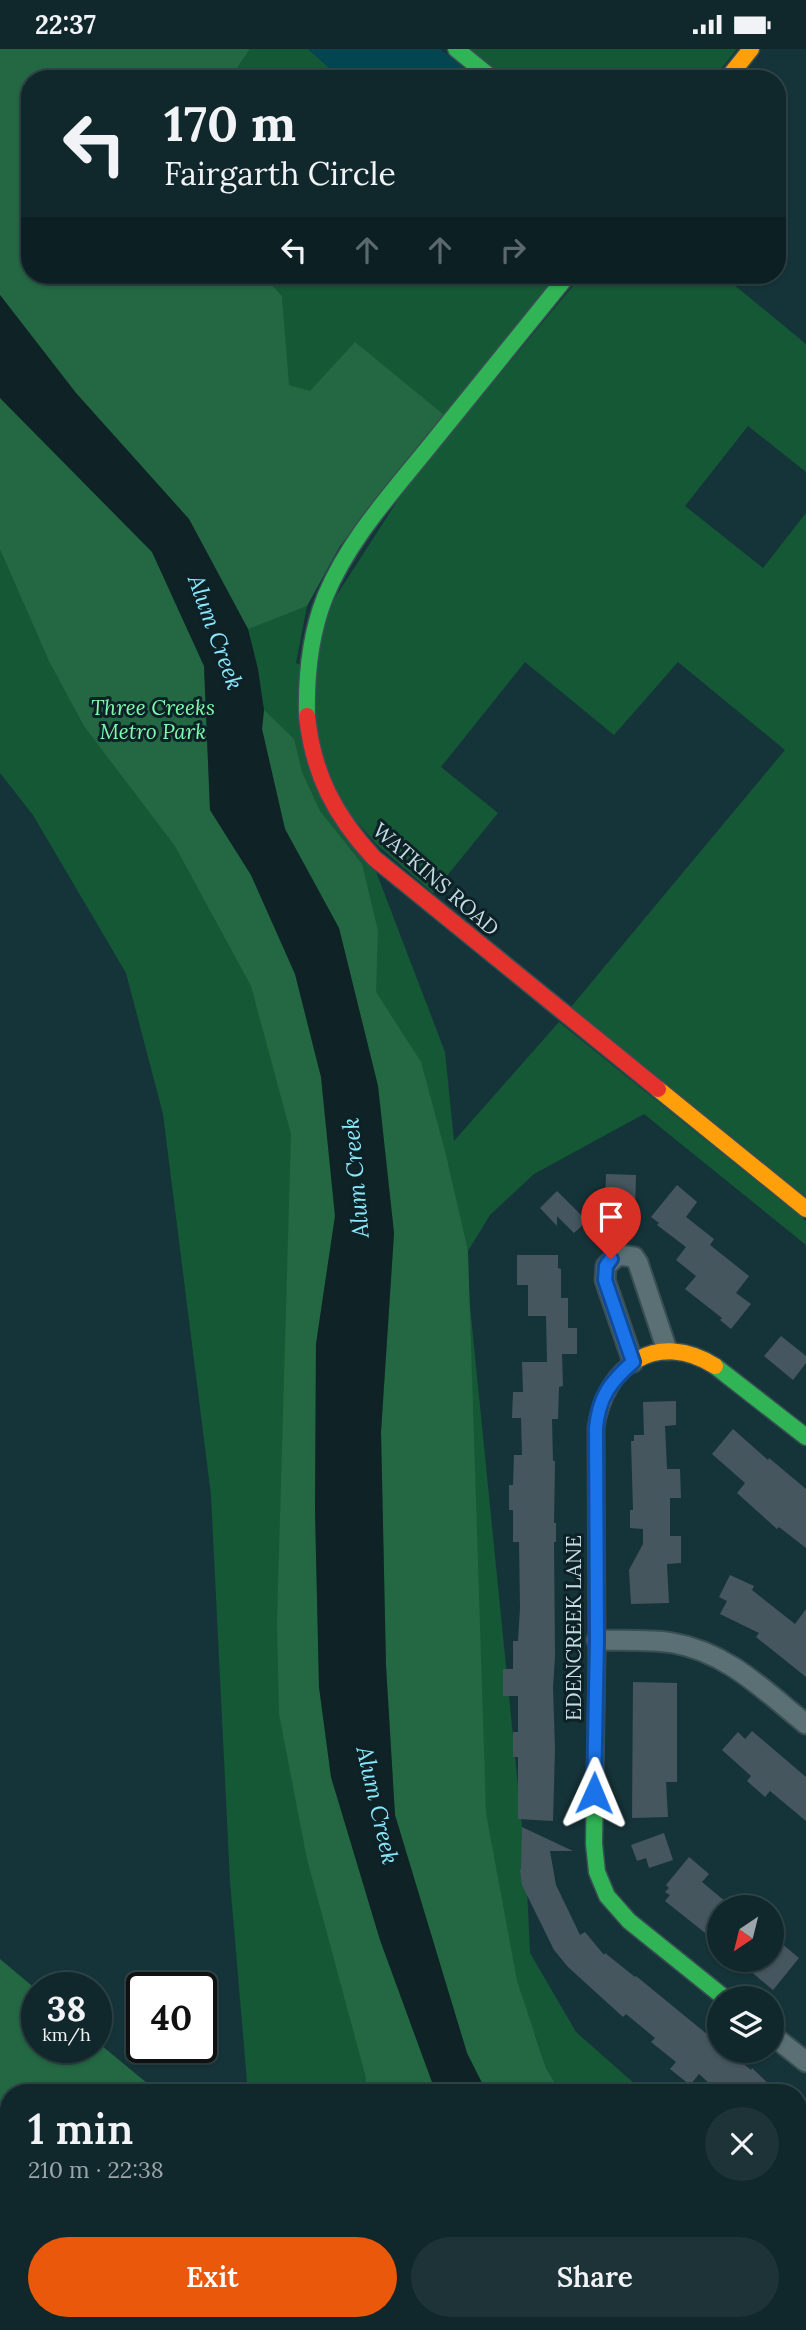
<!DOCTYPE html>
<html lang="en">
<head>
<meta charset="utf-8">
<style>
	:root { --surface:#10272b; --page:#1e3337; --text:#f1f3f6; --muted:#9ca5a9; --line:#304447; --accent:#ea580c }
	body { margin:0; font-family:Lora,serif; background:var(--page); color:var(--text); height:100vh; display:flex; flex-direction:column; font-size:26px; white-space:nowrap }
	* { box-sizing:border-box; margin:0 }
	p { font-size:23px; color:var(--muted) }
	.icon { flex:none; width:38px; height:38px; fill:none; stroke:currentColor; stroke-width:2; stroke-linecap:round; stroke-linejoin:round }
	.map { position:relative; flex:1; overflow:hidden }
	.sheet { position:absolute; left:0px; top:2035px; width:807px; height:247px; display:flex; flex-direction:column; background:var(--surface); border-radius:28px 28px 0 0; box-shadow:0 2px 5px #0004,0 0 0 2px var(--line) }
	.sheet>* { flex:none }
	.guide { position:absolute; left:21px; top:21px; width:765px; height:214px; border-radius:28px; box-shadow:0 2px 5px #0004,0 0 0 2px var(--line); background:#10272b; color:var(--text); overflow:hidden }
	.needle { width:46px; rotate:215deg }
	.tools { position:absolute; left:707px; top:1846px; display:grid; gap:14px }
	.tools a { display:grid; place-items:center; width:77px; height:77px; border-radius:50%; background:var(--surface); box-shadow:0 2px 5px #0004,0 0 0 2px var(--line); font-size:35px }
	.speed { position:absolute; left:21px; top:1923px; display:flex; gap:14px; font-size:35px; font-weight:700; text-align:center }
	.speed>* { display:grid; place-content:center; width:91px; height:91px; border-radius:50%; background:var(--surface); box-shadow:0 2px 5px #0004,0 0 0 2px var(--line); line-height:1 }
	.speed small { font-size:18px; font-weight:400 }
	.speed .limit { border:4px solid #111; border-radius:10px; background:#fff; color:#111 }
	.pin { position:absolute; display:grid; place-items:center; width:60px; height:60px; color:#fff; margin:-72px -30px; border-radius:50% 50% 50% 0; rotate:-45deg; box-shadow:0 0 7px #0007 }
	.pin .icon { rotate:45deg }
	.me { position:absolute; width:77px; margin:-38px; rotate:1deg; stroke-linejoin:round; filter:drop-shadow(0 0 5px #0008) }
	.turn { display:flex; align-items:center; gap:24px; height:147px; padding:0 28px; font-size:32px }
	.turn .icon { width:91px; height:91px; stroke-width:2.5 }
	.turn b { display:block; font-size:49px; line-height:60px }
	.lanes { display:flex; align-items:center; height:66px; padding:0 28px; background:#0003; justify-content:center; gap:35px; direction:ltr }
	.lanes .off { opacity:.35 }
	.round { display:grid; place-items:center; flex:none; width:74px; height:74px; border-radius:37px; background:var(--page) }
	.headline { display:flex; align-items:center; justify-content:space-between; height:119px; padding:0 28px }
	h1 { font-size:42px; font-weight:600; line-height:52px }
	.cta { display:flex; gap:14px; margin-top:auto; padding:14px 28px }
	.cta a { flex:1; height:80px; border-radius:42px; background:var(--accent); color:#fff; font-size:28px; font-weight:600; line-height:80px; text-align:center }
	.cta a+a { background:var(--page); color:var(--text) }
	.status { display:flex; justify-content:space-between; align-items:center; height:49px; padding:0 35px; background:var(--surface); direction:ltr }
	.status svg { height:19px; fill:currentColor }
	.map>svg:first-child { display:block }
	.built { fill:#034550 }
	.green { fill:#155836 }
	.forest { fill:#236843 }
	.water { fill:#0f2226 }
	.building { fill:#46565e }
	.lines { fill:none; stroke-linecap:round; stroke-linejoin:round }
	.street-casing { stroke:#384e53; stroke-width:23 }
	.fast-casing { stroke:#384e53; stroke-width:19 }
	.slow-casing { stroke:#384e53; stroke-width:19 }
	.jam-casing { stroke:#384e53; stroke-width:19 }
	.street { stroke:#5b7074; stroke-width:19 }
	.fast { stroke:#30b455; stroke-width:16 }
	.slow { stroke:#ff9f0a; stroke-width:16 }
	.jam { stroke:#e5322d; stroke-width:16 }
	.route-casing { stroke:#114b97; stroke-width:18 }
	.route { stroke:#1a73e8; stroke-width:12 }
	.labels { text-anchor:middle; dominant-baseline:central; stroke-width:6; stroke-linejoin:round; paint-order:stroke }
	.park-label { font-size:21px; font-style:italic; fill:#7efbad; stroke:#0d2126 }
	.street-label { font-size:21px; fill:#c4dde3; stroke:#0d2126 }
	.water-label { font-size:23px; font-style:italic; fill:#8ae8fd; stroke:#0d2126 }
</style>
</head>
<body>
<div class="status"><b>22:37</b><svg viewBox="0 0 49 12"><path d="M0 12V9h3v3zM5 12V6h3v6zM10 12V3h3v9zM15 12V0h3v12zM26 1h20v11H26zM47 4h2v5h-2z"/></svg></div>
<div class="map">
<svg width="806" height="2281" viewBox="0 0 806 2281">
	<rect width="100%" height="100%" fill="#153439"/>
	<path class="built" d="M308,0H440L478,30H338V27Z"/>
	<g class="green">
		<path d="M0,0L30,30V226L282,566L307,557L296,614L315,621L329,558L407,437L582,226H722L806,295V423L748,377L685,457L763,519L806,464V1148L571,958L785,701L678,613L614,686L525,613L441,718L498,764L433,844L376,795L357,773L445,1003L454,1092L559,973L806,1172V1196L644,1065L534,1125L490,1166L468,1202L463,1187L526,1817L530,1904L576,1983L645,2044H561L546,2019L535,1985L536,2044H248L230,1832L211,1446L163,1065L126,924L33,766L0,724Z"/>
		<path d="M250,0H308L338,27V30H230Z"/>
		<path d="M469,0H737L713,30H506Z"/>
		<path d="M263,226H557L444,366L310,343L288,336L282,247Z"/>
		<path d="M806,2050V2281H640L644,2273H798V2059Z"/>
	</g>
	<g class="forest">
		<path d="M0,0H250L230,30H30V226H263L282,247L289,336L310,342L355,293L444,366L340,497L307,557L248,580L189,470L76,344L0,246Z"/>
		<path d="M0,349L152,503L204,617L210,761L251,826L295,925L321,1028L335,1167L316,1295L315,1461L319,1638L331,1728L380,1891L436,2044H365L366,2029L307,1810L279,1665L277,1573L291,1085L251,937L175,797L84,677L49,612L0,500Z"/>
		<path d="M264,661L294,690L302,723L320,762L362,815L378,882L376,943L421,1013L445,1102L468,1202L486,1764L517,1932L546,2019L561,2044H487L467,2004L395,1766L386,1617L381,1383L394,1184L378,1037L339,879L285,780L262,680Z"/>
		<path d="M0,1910L37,1941V1998H96V1992L159,2044H9V2273H450L448,2281H0Z"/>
		<path d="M491,2273H644L640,2281H489Z"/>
	</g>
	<path class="water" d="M0,246L76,344L189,470L248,580L258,620L264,661L262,680L285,780L339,879L378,1037L394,1184L381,1383L386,1617L395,1766L467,2004L487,2044H436L380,1891L331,1728L319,1638L315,1461L316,1295L335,1167L321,1028L295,925L251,826L210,761L204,617L152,503L0,349Z"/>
	<g class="building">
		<path d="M606,1125L636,1126L635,1163L605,1162Z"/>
		<path d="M677,1136L697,1153L686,1168L714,1190L710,1196L749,1227L736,1244L751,1255L731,1280L720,1271L722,1269L685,1240L696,1227L676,1211L686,1198L657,1176L659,1174L651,1168Z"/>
		<path d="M557,1142L587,1172L574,1184L557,1167V1177L540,1159Z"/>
		<path d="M517,1206H558V1219L561,1220V1249H568V1279H577V1305H562L563,1337L559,1338L558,1370H552L553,1412H555L554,1474H556V1493H554L555,1608L553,1638L555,1700L553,1772L518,1770V1708H513V1683H518V1647H503V1620H513V1592H518L520,1559L519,1493H513V1461H509V1436H513L514,1406H522L521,1369H512L513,1343H523L522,1313H547L546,1267H528V1236H517Z"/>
		<path d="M781,1287L806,1307V1314L793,1331L764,1307Z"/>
		<path d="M676,1352V1376L665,1377L667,1420H680L681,1449H670V1487H681V1514L667,1515L669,1554L631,1555L629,1521L643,1495V1480L630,1479V1461H633L631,1392H634V1386H644L643,1353Z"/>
		<path d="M733,1380L768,1411L769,1409L806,1440V1499L779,1478L777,1480L737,1444L745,1434L712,1405Z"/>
		<path d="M730,1526L754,1537L752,1541L795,1575L806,1560V1628L756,1588L759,1584L720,1565L727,1552L719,1548Z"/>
		<path d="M633,1633L677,1634V1733H666L668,1768L632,1769Z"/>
		<path d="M752,1682L806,1728V1772L770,1742L765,1748L747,1732L751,1727L722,1701L738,1683L745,1690Z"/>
		<path d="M522,1778L573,1802H550L556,1836L580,1886L585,1883L604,1906L605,1904L635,1928L636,1927L719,1995V2002H728L751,2021L752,2019L778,2044H734L726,2037L720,2044L699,2025L690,2036L670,2020L676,2013L651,1993L655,1989L626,1965L623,1968L568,1918L554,1901L522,1836L520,1821L521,1820Z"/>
		<path d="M664,1784L673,1811L649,1819L646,1809L637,1812L631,1796Z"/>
		<path d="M689,1808L709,1825L702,1833L726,1853L719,1858V1895L665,1852L670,1846L665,1843L669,1839L666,1836Z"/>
		<path d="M781,1894L799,1909L773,1941L737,1911H772V1905Z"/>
	</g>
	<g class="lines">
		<defs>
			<g id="street">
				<path d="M633,1313L605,1231L606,1217L618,1206L634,1208L638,1214L667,1301"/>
				<path d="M597,1591C621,1592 649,1590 673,1594C727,1603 765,1642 806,1675"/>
				<path d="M772,1986L806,2013"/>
			</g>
			<g id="fast">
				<path d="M456,0L493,30"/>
				<path d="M307,667C306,626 310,586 325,548C348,492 390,446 428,399C474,342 521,284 568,226"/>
				<path d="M715,1317L806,1388"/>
				<path d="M597,1604L594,1795L597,1823L607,1847L629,1872L726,1950"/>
			</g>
			<g id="slow">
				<path d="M727,30L751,0"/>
				<path d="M658,1040L806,1160"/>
				<path d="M597,1604L596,1379C605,1315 658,1281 715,1317"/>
			</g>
			<path id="jam" d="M307,667C313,725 335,767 374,809L658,1040"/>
		</defs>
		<use href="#street" class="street-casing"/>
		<use href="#fast" class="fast-casing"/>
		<use href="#slow" class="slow-casing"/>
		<use href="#jam" class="jam-casing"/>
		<use href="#street" class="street"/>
		<use href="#fast" class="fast"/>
		<use href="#slow" class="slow"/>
		<use href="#jam" class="jam"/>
	</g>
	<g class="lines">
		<defs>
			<path id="route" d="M594,1744L597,1591L596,1379C599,1348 610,1333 633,1313L605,1231L606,1217L611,1210"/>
		</defs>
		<use href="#route" class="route-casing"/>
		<use href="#route" class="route"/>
	</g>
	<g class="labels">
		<g class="park-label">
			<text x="153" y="658">Three Creeks<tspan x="153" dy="24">Metro Park</tspan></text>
		</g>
		<g class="street-label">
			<text transform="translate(436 830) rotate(41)">WATKINS ROAD</text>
			<text transform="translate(573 1579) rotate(-90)">EDENCREEK LANE</text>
		</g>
		<g class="water-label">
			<text transform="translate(216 583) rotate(70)">Alum Creek</text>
			<text transform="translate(355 1129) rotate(-95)">Alum Creek</text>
			<text transform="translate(378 1756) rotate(77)">Alum Creek</text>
		</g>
	</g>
</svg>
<div class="tools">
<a><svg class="needle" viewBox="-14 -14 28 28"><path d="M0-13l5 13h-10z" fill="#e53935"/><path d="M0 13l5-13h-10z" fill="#9ca5a9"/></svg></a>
<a><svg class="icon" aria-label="layers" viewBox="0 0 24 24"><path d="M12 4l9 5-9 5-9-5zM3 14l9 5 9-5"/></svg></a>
</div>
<div class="speed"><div>38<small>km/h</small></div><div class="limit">40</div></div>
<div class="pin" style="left:611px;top:1210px;background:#d93025"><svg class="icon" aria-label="arrive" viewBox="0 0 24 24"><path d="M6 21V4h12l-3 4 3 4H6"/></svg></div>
<svg class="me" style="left:594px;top:1744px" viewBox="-20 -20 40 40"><path d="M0-17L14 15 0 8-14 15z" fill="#1a73e8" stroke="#fff" stroke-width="4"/></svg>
<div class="guide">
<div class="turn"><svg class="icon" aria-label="left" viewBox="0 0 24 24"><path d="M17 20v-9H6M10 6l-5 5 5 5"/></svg><div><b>170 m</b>Fairgarth Circle</div></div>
<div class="lanes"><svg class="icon" aria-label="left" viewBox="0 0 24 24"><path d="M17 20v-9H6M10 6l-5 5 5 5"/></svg><svg class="icon off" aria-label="ahead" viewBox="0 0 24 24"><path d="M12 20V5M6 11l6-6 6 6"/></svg><svg class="icon off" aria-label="ahead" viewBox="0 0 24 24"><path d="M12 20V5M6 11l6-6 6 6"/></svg><svg class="icon off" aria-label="right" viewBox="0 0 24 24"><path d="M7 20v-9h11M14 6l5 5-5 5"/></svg></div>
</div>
<section class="sheet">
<div class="headline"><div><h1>1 min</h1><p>210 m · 22:38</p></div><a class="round"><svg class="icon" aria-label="close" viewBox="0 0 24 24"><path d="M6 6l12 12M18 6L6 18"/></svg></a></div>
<div class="cta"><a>Exit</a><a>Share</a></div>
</section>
</div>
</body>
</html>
